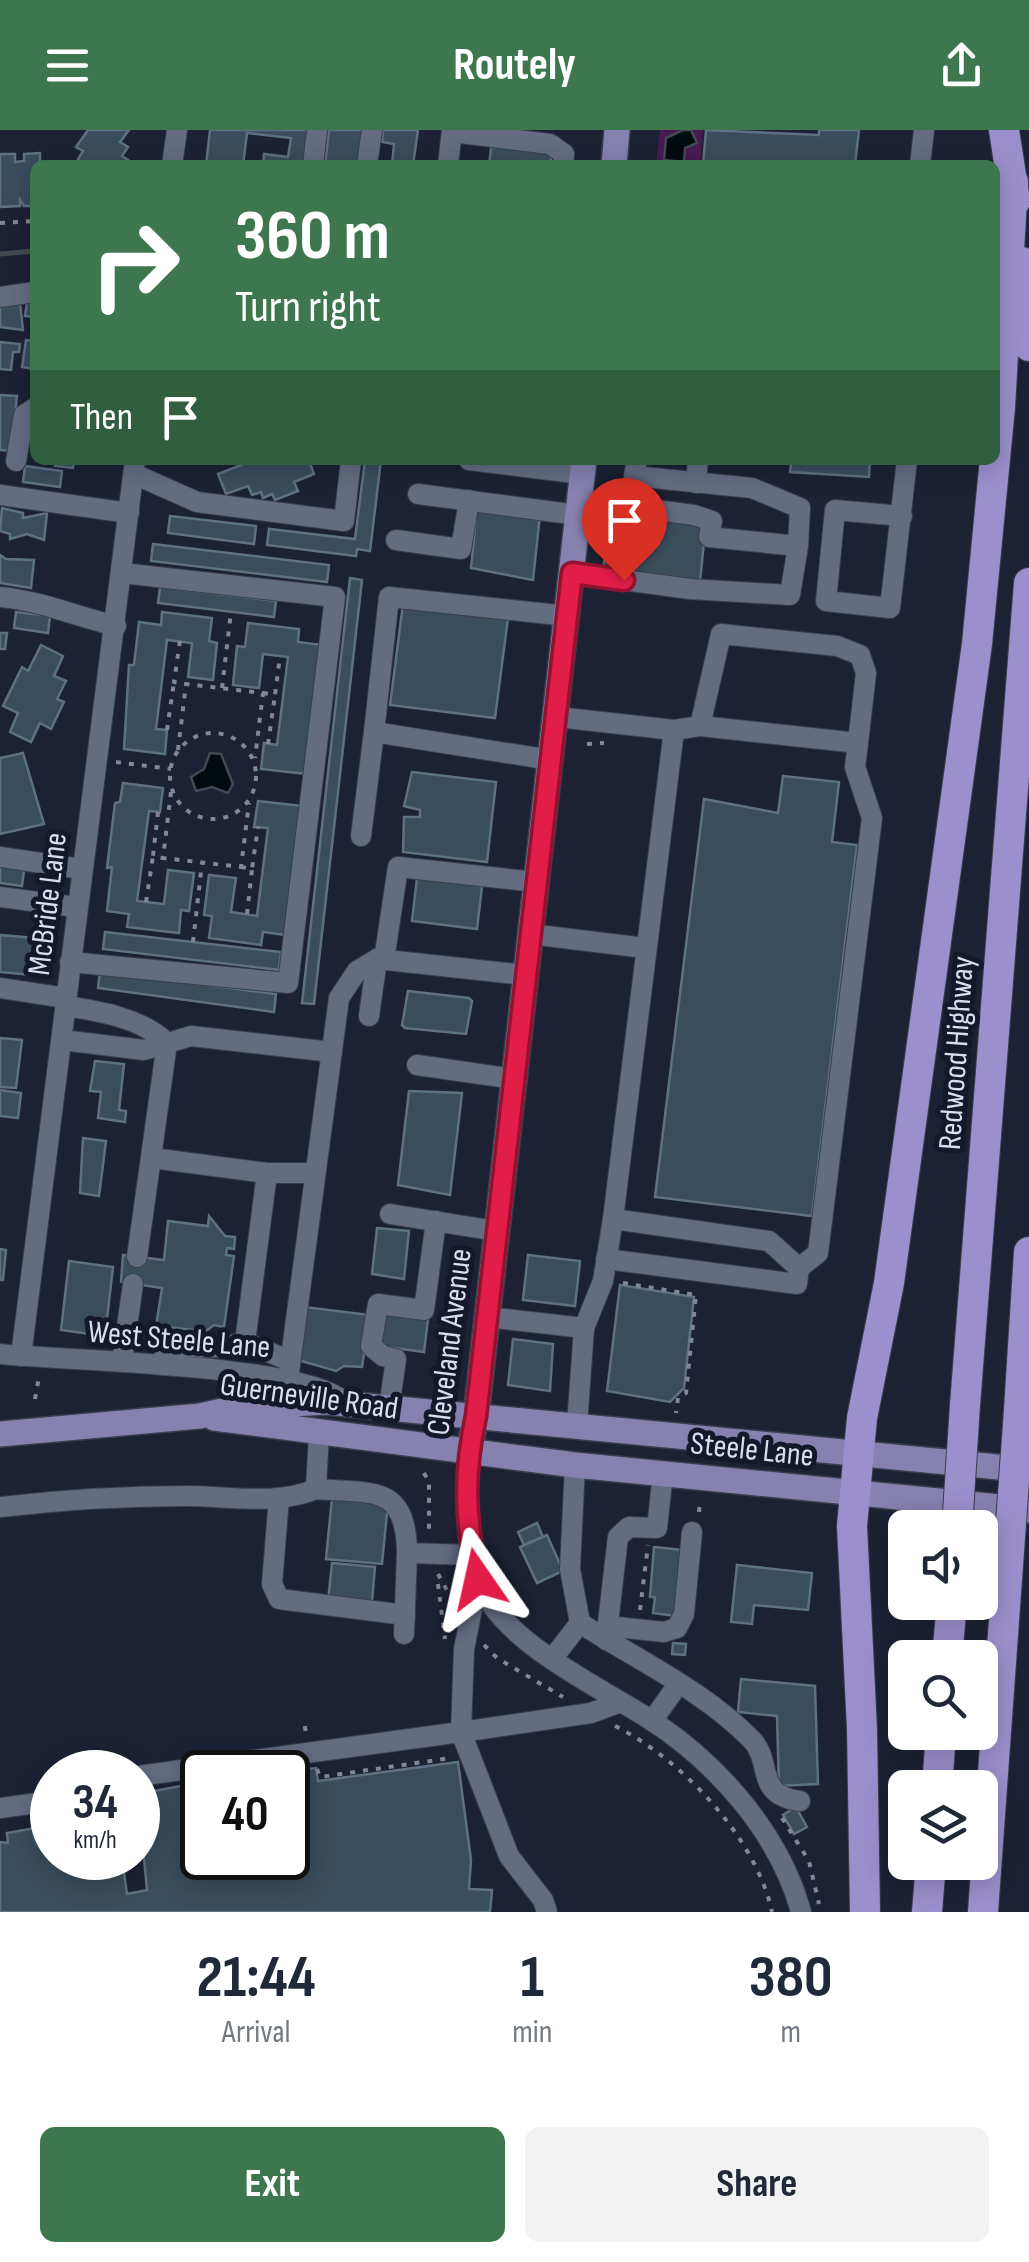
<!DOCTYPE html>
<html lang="en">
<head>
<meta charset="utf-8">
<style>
	:root { --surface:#fff; --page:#f2f2f3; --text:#1f2937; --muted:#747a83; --accent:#3e764e }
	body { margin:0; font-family:"Sofia Sans Condensed",sans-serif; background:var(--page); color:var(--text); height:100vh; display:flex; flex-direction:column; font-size:38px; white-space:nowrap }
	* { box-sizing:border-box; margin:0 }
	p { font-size:32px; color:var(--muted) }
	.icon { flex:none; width:55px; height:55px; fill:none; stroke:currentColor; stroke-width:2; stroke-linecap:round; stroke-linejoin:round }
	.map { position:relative; height:1782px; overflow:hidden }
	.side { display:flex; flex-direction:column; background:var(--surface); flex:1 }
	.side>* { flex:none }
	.top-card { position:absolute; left:30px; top:30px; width:970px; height:305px; border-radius:15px; box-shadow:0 5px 25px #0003; background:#3e764e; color:#fff; overflow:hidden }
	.buttons { position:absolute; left:888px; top:1380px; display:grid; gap:20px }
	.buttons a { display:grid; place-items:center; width:110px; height:110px; border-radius:15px; background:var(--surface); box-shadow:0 5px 25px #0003; font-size:50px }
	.speed { position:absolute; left:30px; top:1620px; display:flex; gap:20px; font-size:50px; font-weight:700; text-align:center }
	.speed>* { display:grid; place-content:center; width:130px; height:130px; border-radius:50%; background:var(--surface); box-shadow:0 5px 25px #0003; line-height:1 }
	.speed small { font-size:25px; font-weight:400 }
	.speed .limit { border:5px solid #111; border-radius:15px; background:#fff; color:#111 }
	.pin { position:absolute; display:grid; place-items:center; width:85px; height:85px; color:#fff; margin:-102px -42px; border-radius:50% 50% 50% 0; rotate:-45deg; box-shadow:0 0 10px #0007 }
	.pin .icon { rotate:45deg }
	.me { position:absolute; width:110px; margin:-55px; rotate:349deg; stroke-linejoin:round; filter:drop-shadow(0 0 8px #0008) }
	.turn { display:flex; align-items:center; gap:35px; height:210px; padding:0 40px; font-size:45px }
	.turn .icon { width:130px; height:130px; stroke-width:2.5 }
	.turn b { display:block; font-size:70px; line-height:85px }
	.then { display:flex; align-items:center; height:95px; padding:0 40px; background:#0003; gap:20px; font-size:38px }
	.eta { display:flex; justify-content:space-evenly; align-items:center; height:170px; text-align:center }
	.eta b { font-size:60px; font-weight:700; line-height:70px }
	.cta { display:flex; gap:20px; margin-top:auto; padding:20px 40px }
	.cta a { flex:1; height:115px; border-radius:15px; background:var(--accent); color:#fff; font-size:40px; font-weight:700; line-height:115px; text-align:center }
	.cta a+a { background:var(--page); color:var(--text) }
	header { display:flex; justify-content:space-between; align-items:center; height:130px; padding:0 40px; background:var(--accent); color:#fff; font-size:45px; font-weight:700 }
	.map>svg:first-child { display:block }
	.green { fill:#471b52 }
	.water { fill:#000b0f; stroke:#414a51; stroke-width:2.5 }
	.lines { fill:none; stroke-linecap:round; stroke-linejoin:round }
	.stream { stroke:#414a51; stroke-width:5 }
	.building { fill:#3a4d5c; stroke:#5e7182; stroke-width:2.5 }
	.minor-casing { stroke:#393e4d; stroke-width:22 }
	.major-casing { stroke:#393e4d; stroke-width:28 }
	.highway-casing { stroke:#393e4d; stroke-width:32 }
	.path { stroke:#838897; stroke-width:4; stroke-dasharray:5 8; stroke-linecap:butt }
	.minor { stroke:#646c82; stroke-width:20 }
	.major { stroke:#8681af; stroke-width:25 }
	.highway { stroke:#9c8fcd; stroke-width:30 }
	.highway-bridge-casing { stroke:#393e4d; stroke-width:32; stroke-linecap:butt }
	.highway-bridge { stroke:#9c8fcd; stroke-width:30 }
	.route-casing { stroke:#92132f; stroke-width:25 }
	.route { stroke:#e11d48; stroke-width:18 }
	.labels { text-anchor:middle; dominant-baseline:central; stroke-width:10; stroke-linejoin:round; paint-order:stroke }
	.street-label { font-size:32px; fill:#d9deea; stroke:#13192a }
</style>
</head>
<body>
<header><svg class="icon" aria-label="menu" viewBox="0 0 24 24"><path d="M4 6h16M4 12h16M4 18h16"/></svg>Routely<svg class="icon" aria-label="share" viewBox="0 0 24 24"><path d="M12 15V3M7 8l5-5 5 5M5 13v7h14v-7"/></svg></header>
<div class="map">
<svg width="1029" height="1782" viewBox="0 0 1029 1782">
	<rect width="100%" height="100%" fill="#1c2234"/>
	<path class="green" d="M660,0H703L700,35H656Z"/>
	<g class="water">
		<path d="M683,0H691L697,13L685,18L684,32L664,30L666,8Z"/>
		<path d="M210,623L221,624L233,654L228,663L212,657L196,661L191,647L204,639Z"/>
	</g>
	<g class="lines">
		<path class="stream" d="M0,124L35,121"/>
	</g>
	<g class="building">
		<path d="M88,0H129L120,12L128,17L122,26L128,30L125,35H81L78,29L83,21L76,17Z"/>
		<path d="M210,0H310L306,35H263L264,24L288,27L291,8L247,3L243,35H206Z"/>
		<path d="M329,0H366L362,35H325Z"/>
		<path d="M383,0H418L413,35H392L394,14L382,12Z"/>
		<path d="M706,0L819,5V0H859L855,35H703Z"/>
		<path d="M492,11L552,22L550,35H489Z"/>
		<path d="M40,23V34L59,35H35V76H24L20,70V76L0,77V24H15V32L24,31V24Z"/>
		<path d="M28,166L35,167V187L25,186Z"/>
		<path d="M0,171L20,173L23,200L0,197Z"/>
		<path d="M26,210L35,211V239L22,237Z"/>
		<path d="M0,212L20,214L19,222H13L11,240L0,239Z"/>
		<path d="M0,265L17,266L11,321L0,320Z"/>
		<path d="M55,330H82L74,332L73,338L55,336Z"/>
		<path d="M238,330H309L314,344L294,352L298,361L275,370L272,364L263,368L261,362L252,365L248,356L226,364L218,344L241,335Z"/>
		<path d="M365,330H381L370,421L357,419L356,426L267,415L269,399L355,409Z"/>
		<path d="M769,330H870L869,347L790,342L791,334Z"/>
		<path d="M25,336L62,341L60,357L23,352Z"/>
		<path d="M477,377L540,385L533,450L471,438Z"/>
		<path d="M2,378L23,383V388L47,383L44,410L27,404L10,409V404L0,401Z"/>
		<path d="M609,383L706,392L700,452L603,442Z"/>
		<path d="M170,386L256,396L254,414L168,403Z"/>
		<path d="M153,414L329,435L327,452L151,431Z"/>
		<path d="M0,425L6,429L34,430L31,458L0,453Z"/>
		<path d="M350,448L362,450L314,874L302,873Z"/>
		<path d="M160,457L276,471L274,487L158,473Z"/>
		<path d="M403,474L508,488L495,588L390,575Z"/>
		<path d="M16,482L50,486L48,503L14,498Z"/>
		<path d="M162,482L212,488L209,511L217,513L213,550L188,547L192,513L167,510L156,599L167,600L165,624L124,619L129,535H134L139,492L161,495Z"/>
		<path d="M248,493L299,499L298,512L322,515L307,644L261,639L264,613L277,615L288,527L263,524L259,558L233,555L237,516L245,517Z"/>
		<path d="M0,503H7L5,519H0Z"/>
		<path d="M41,515L63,526L54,546L66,551L57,569L64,572L51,599L40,593L31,612L10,602L18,583L3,576L22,537L28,541Z"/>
		<path d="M23,623L44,694L0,704V628Z"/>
		<path d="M412,642L496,652L487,732L403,722L404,687H420V680L404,676Z"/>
		<path d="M783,646L839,652L832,712L857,715L812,1086L655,1067L704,669L778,683Z"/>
		<path d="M123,653L163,658L160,682L149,681L137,771L164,774L168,740L194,743L189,781L181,780L179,803L127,797L129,784L107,781L112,737L107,738L115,673L120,672Z"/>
		<path d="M258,671L303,676L286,805L263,802L261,815L209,808L212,786L204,785L209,745L236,748L231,782L257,786L268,698L254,697Z"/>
		<path d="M0,736L24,740L22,756L0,753Z"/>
		<path d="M418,739L483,748L477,799L412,791Z"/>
		<path d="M105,802L281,822L279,840L103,819Z"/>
		<path d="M0,805L35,808L31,845L0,842Z"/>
		<path d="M100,841L276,864L274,882L98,858Z"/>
		<path d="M408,861L469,868L472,871L466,904L405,898L402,895Z"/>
		<path d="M0,908L22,910L16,958L0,957Z"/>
		<path d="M95,931L124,934L119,980L126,981L125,992L98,988L101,962L90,961Z"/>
		<path d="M0,960L21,963L18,988L0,986Z"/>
		<path d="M409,961L462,963L450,1065L398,1055Z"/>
		<path d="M83,1008L106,1011L99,1066L80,1063Z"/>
		<path d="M209,1086L225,1106L235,1107L234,1119L227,1118L226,1125L234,1126L224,1197L214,1195L194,1210L195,1200L156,1196L162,1158L121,1152L123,1125L164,1130L168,1091L208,1096Z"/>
		<path d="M377,1098L409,1101L404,1149L372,1144Z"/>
		<path d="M0,1119L6,1120L3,1150H0Z"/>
		<path d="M528,1125L580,1131L575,1176L523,1170Z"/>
		<path d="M69,1131L113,1137L105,1206L61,1200Z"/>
		<path d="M620,1155L694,1167L684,1258L670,1272L607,1261Z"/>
		<path d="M304,1177L370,1185L362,1237L344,1236L336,1241L298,1230Z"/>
		<path d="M383,1184L428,1189L424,1222L379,1216Z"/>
		<path d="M513,1209L553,1214L550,1261L508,1255Z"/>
		<path d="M332,1368L388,1373L382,1434L326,1429Z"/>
		<path d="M537,1393L543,1407L524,1415L518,1402Z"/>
		<path d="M547,1405L563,1441L537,1453L520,1417Z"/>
		<path d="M654,1417L684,1420L676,1486L653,1483L655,1467H650Z"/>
		<path d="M332,1433L375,1437L371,1484L327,1480Z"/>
		<path d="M737,1435L812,1443L808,1480L754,1475L752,1494L731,1492Z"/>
		<path d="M673,1513L686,1514L685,1525L672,1524Z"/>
		<path d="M741,1549L815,1556L818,1654L779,1656L777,1586L738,1582Z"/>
		<path d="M458,1632L471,1730L469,1759L492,1760L490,1782H0V1712L8,1713L7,1703L52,1695V1728H122L127,1764L147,1760L138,1664L202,1652V1728H288V1642H279L316,1638L318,1651Z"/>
		<path d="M796,1677L807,1697L794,1704L783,1685Z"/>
	</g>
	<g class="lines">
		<defs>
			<g id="minor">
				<path d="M452,2L550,14L564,24L563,35"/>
				<path d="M172,35L177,0"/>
				<path d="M313,35L317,0"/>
				<path d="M367,35L372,0"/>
				<path d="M448,35L452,0"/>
				<path d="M920,35L924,0"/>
				<path d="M0,167L35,162"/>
				<path d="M469,330L582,344"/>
				<path d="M637,330L634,346L752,358L800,378L798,416"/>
				<path d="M16,331L24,285L35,278"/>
				<path d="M134,344L197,372L344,391L351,330"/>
				<path d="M696,353L698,330"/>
				<path d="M418,364L578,385"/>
				<path d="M0,365L129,383"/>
				<path d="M902,386L835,380L826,471L890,478L907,330"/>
				<path d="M396,410L461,419L469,370"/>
				<path d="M572,443L690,459L790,465L798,416L709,407L712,391L694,385L579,370"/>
				<path d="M0,467C41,471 75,486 116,496"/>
				<path d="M557,587L674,600L700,596L858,613L866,543L860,525L837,516L721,504L700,596"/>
				<path d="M374,602L389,467L568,486"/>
				<path d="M361,706L374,602L551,630"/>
				<path d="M0,727L82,739"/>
				<path d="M0,767L76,777"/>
				<path d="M530,804L645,818"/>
				<path d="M377,829L525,845"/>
				<path d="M384,830L398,737L536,752"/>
				<path d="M70,832L288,853L335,467L122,443"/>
				<path d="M0,858L66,868"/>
				<path d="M65,876C99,881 142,888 167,913"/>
				<path d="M369,886L377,829"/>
				<path d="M62,910L144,920L191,906L332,922"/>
				<path d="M417,935L514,949"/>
				<path d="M152,1028L267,1043H315"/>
				<path d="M390,1084L496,1101"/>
				<path d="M137,1127L167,913"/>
				<path d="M606,1129L797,1154L799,1138L769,1111L613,1089"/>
				<path d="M799,1138L818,1123L872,688L855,637L858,613"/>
				<path d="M487,1187L584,1198L577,1295"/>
				<path d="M584,1198L603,1151L613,1089L674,600"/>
				<path d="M245,1212L290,1231"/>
				<path d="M0,1224C67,1231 299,1234 342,1270"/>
				<path d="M21,1226L135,330"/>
				<path d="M122,1232L133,1154"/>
				<path d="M163,1235L166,1218L224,1217L245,1212L267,1043"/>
				<path d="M288,1250L339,868L357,841L377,829"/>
				<path d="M389,1278L396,1229L383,1226L371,1216L378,1174L424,1180L436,1091"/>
				<path d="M469,1321C466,1364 463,1408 478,1450C502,1514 601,1557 654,1592C720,1636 780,1705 801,1782"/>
				<path d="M575,1335L570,1439L580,1493C639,1531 703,1560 752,1610C773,1632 754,1665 800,1671"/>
				<path d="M316,1359C373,1364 406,1353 407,1423L473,1425"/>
				<path d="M279,1368L272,1454L279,1469L405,1485"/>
				<path d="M0,1377C62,1370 124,1366 186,1366C228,1366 276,1376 316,1359L319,1303"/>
				<path d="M478,1449L464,1519L461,1602L591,1583L618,1573"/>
				<path d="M607,1496L664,1502L677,1498L684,1484L692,1402"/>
				<path d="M404,1504L407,1423"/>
				<path d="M606,1510L618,1407L629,1397L657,1398L663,1343"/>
				<path d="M552,1529L580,1493"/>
				<path d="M652,1591L677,1556"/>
				<path d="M138,1646L461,1602L509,1726L543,1770L547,1782"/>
				<path d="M0,1678L52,1671"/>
			</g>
			<g id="major">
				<path d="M614,35L617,0"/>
				<path d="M214,1288L575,1335L1029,1380"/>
				<path d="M0,1304L200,1286L240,1277L326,1272L1029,1340"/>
				<path d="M469,1321L476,1286L584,330"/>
			</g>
			<g id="highway">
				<path d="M1004,0L1015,71"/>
				<path d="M1022,132L1029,216"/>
				<path d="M965,1275L1029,453"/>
				<path d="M1019,1280L1029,1122"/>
				<path d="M947,1528L952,1472"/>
				<path d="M937,1658L941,1602"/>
				<path d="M865,1782L862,1599L852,1396L862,1288L889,1153L977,514L1000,277L1013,52"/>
				<path d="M927,1782L931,1732"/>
				<path d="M983,1782L1008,1435"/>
			</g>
		</defs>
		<use href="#minor" class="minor-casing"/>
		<use href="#major" class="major-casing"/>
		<use href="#highway" class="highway-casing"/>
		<g class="path">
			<path d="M0,93L35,91"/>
			<path d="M180,511L174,552L186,554"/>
			<path d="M222,558L231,482"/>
			<path d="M263,563L275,565L280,526"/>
			<path d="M167,600L174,552"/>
			<circle cx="213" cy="646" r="43"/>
			<path d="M268,614L275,565"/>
			<path d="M587,614L604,613"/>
			<path d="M178,620L186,554L263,563L255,628"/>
			<path d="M116,632L171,639"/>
			<path d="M171,662L163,728L241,737L249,673"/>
			<path d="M158,682L153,726L163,728"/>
			<path d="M241,737L252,739L258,697"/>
			<path d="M146,772L153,726"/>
			<path d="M247,784L252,739"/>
			<path d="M193,812L202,733"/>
			<path d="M623,1153L696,1165L686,1263L678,1268L676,1283"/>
			<path d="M35,1269L39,1247"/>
			<path d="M424,1343L429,1352V1406"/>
			<path d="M699,1382L700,1371"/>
			<path d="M438,1444L455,1475"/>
			<path d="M438,1454L445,1509"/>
			<path d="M640,1480L648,1415"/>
			<path d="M484,1515L497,1528L563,1567"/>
			<path d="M305,1596L306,1606"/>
			<path d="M615,1596C681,1629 756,1707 772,1782"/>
			<path d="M317,1639L320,1647L451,1628"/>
			<path d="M782,1688L809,1731L819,1774"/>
		</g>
		<use href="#minor" class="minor"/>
		<use href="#major" class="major"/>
		<use href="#highway" class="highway"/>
		<defs>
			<g id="highway-bridge">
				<path d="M957,1398L965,1275"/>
				<path d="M1008,1435L1019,1280"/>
			</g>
		</defs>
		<use href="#highway-bridge" class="highway-bridge-casing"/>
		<use href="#highway-bridge" class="highway-bridge"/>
	</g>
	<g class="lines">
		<defs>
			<path id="route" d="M478,1449C465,1389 463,1346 476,1286L572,443L624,450"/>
		</defs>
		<use href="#route" class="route-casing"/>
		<use href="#route" class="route"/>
	</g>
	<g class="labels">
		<g class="street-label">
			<text transform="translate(48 774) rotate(-83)">McBride Lane</text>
			<text transform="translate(957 923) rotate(-86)">Redwood Highway</text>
			<text transform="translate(179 1210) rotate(5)">West Steele Lane</text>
			<text transform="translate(450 1212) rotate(-83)">Cleveland Avenue</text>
			<text transform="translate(309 1267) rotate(8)">Guerneville Road</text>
			<text transform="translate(752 1320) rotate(6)">Steele Lane</text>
		</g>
	</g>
</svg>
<div class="buttons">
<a><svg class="icon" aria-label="sound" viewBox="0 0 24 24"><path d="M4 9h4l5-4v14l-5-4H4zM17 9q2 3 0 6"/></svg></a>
<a><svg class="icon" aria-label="search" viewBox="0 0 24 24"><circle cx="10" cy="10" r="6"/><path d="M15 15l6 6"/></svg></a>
<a><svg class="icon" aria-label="layers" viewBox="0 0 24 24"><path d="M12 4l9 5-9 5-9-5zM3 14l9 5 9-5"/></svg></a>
</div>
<div class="speed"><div>34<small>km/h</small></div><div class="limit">40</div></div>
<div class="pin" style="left:624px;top:450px;background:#d93025"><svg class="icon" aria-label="arrive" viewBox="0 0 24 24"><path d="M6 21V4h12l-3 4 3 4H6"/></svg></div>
<svg class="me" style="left:478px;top:1449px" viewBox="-20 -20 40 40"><path d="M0-17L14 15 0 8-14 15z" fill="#e11d48" stroke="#fff" stroke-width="4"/></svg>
<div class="top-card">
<div class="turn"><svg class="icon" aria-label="right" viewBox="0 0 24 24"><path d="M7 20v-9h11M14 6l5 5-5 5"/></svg><div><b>360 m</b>Turn right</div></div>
<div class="then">Then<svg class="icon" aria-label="arrive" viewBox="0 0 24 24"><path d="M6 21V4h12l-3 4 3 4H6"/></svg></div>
</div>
</div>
<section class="side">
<div class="eta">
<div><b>21:44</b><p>Arrival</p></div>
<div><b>1</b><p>min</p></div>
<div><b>380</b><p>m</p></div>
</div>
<div class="cta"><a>Exit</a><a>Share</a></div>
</section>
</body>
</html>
